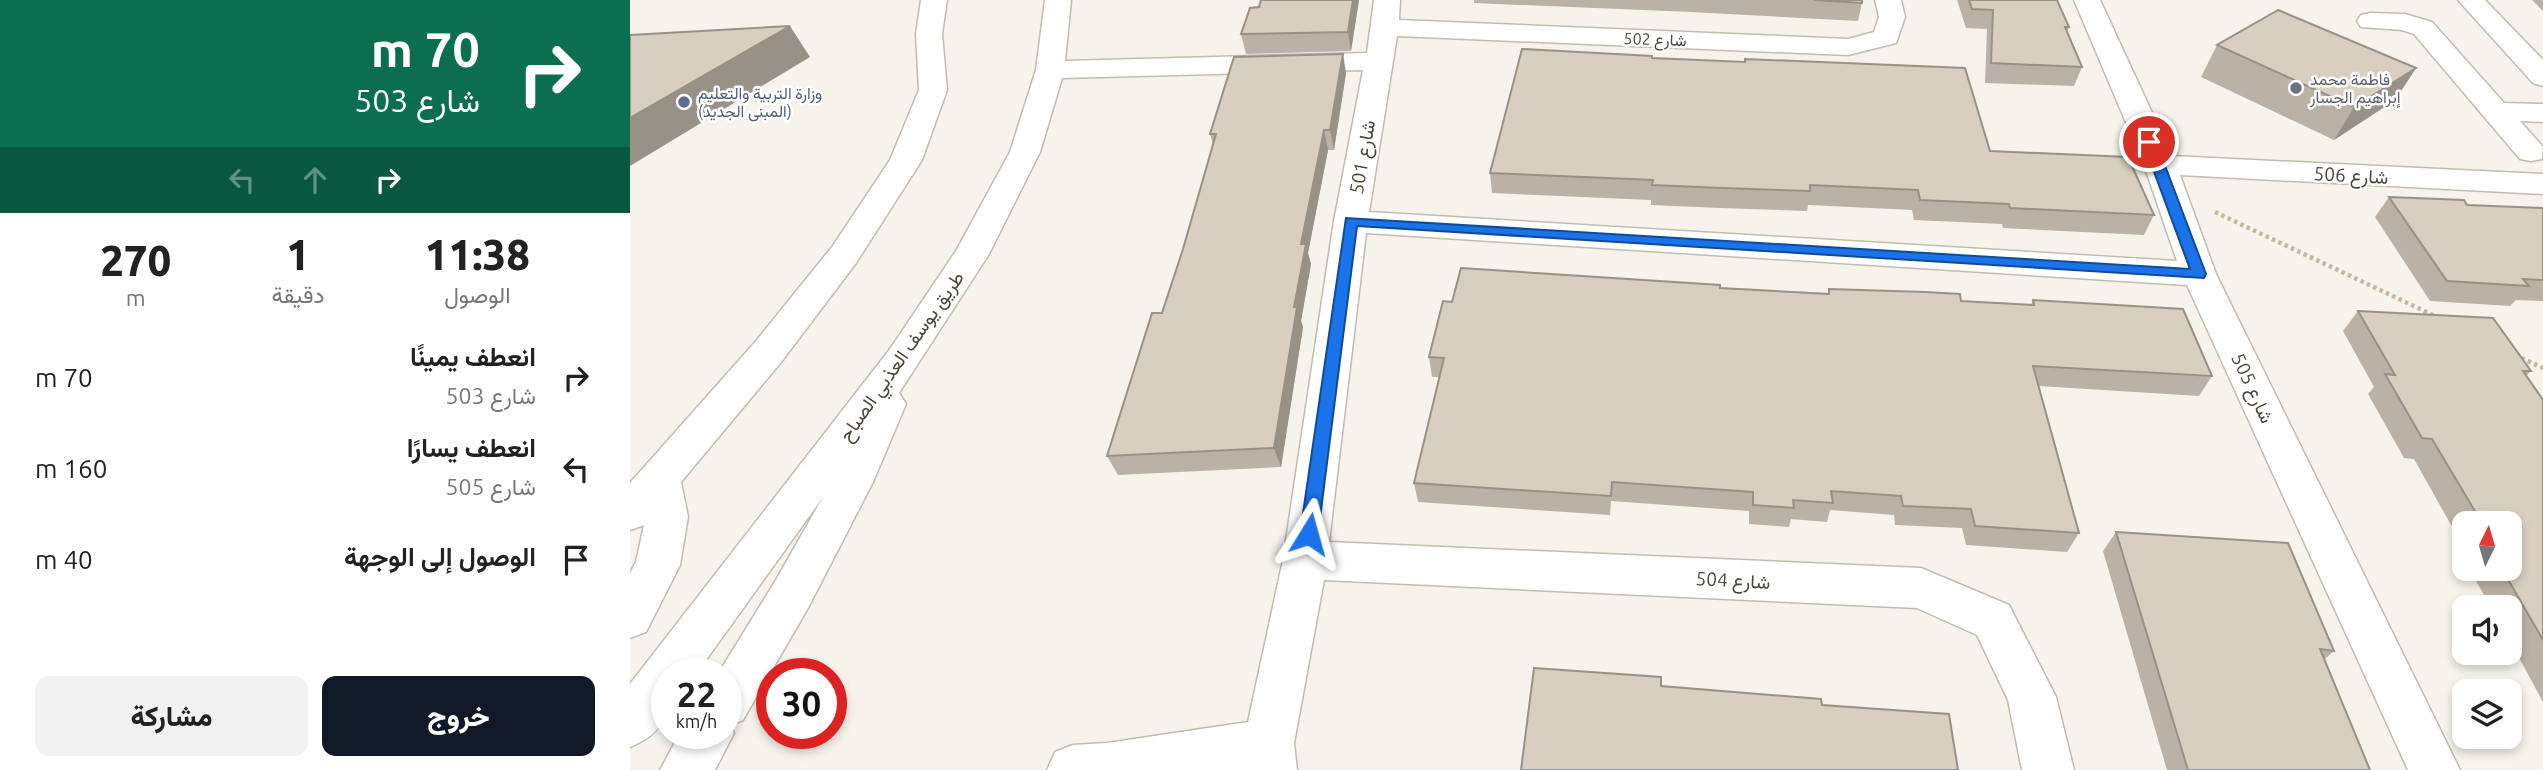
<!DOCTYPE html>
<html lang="ar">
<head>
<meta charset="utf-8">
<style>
	:root { --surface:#fff; --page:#f2f2f2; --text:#222; --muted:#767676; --accent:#111827 }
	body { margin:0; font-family:Ubuntu,Vazirmatn,sans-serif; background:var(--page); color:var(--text); direction:rtl; height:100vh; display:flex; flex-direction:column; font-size:26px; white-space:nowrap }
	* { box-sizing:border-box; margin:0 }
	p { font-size:23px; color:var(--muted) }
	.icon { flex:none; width:38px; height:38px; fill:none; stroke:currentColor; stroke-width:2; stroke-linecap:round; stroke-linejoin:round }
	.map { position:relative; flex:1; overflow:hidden; direction:ltr }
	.drawer { display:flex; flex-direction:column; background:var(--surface); width:630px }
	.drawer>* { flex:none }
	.banner { background:#0b6e4f; color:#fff; overflow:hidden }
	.needle { width:46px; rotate:5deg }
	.controls { position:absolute; left:1822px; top:511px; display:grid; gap:14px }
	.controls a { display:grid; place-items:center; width:70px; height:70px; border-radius:14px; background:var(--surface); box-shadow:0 4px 10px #0003; font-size:35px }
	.speed { position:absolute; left:21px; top:658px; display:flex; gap:14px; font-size:35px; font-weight:700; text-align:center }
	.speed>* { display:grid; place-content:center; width:91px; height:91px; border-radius:50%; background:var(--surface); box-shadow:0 4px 10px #0003; line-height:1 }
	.speed small { font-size:18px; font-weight:400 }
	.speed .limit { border:10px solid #d22; background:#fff; color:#111 }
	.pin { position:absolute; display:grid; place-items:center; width:60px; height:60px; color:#fff; margin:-30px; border:4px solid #fff; border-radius:50%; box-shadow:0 2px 7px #0007 }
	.me { position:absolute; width:77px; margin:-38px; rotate:8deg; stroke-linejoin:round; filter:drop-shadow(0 0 5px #0008) }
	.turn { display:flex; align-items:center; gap:24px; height:147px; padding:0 35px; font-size:32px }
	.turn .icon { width:91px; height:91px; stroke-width:2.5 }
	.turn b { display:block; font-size:49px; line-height:60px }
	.lanes { display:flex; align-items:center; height:66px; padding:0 35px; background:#0003; justify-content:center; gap:35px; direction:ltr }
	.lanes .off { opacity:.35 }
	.eta { display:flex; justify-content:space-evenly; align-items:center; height:119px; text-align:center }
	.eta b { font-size:42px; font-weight:800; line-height:49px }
	.primary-button { display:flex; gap:14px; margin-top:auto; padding:14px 35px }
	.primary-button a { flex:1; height:80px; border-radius:14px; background:var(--accent); color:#fff; font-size:28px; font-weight:800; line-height:80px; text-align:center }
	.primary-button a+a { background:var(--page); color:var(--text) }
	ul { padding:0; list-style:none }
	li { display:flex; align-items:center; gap:21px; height:91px; padding:0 35px }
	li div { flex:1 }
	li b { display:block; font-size:26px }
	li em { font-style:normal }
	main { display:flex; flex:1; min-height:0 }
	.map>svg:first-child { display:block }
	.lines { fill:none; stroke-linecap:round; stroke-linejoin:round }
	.minor-casing { stroke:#c2bbae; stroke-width:3 }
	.path { stroke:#c4b79f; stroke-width:4.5; stroke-dasharray:3.5 3.5; stroke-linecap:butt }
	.minor { fill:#fff; fill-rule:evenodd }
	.wall { fill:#bab2a6 }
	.shaded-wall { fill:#979187 }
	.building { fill:#d8cfc1; stroke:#979187; stroke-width:2 }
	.route { fill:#1a73e8; stroke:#114b97; stroke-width:2 }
	.worship-dot { fill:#6b7280; stroke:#fff; stroke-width:2.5 }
	.service-dot { fill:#5c6f8a; stroke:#fff; stroke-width:2.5 }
	.labels { text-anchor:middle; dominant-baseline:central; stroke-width:5; stroke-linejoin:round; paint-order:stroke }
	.far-street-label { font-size:16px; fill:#4b4439; stroke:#fff }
	.far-worship-label { font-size:16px; fill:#5b616d; stroke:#fff; text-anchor:start }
	.far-service-label { font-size:16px; fill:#4e5e75; stroke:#fff; text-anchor:start }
	.street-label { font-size:19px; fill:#4b4439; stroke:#fff }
</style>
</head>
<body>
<main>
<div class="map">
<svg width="1913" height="770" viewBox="0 0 1913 770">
	<rect width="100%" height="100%" fill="#f6f3ec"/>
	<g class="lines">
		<defs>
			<g id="minor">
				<path d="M291,0H317L312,34L317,90L292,160L226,263L152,361L51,482L58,517L50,565L16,632L0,638V573L6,562L14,525L0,530V483L126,341L202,247L260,160L289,90L286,34Z"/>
				<path d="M415,0H441L435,61L737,53L744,0H770L769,20L1218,39L1244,32L1249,17L1245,0H1271L1275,17L1266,43L1218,55L767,36L739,212L1547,261L1514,165L1444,0H1470L1542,156L1913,174V194L1550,175L1586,274L1830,770H1778L1557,285L736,233L699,542L1291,568L1379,605L1426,697L1444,770H1392L1378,700L1347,635L1287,608L694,580L664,743L667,770H417L425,752L443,745L477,743L618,722L653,560L704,221L733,70L432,78L410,152L359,254L269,393L276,404L243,482L178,608L113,720L101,725L104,733L85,770H30L50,733H96V674H88L146,580L193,497L66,674H37C37,711 39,731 0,747V684L260,349L326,251L380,152L406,70Z"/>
				<path d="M1828,0H1855L1913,60V86L1903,83Z"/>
				<path d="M1740,13L1775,14L1802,22L1874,103L1913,104V122L1890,121L1913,147L1912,159L1901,161L1890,159L1784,34L1772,30L1731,27L1727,21L1731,15Z"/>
			</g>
		</defs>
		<use href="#minor" class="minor-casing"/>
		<g class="path">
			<path d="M1585,212L1805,316"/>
			<path d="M1885,355L1913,368"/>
		</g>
		<use href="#minor" class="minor"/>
	</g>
	<g class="wall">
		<path d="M729,0L721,51L616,54L611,34Z"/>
		<path d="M844,0H1232V3L1228,21L1061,12L844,3Z"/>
		<path d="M1327,0H1427L1439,27L1437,32L1452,67L1444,86L1355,83L1357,29L1336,28Z"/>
		<path d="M1902,0H1913V11Z"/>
		<path d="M1587,45L1786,68L1765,100L1704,140L1571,77Z"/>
		<path d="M1022,58L1360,151L1524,215L1514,235L1373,228L1372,224L1284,220L1282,210L1178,205L1177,211L1090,208L1021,205V200L862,193L860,173Z"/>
		<path d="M716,73L704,150H698L678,253L681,264L671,321L673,327L651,467L488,475L477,456L532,313L553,249L583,145L580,134Z"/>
		<path d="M1759,197L1837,205L1913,208V301L1886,300L1880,306L1800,301L1745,217Z"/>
		<path d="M1090,288L1198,293L1199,289L1331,301L1401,305L1403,300L1582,376L1569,396L1409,386L1449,533L1437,552L1336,545L1332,528L1265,525L1264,515L1200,510L1197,522L1161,519L1159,527L1119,524V511L981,501L980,515L788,502L784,483L809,377H802L799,357L822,302Z"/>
		<path d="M1728,311L1901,371L1896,376L1913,400V702L1880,641V607H1861L1839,569H1880V523H1834V548L1784,459L1774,458L1738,394L1744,387L1713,331Z"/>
		<path d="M1486,532L1704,651L1694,660L1740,770H1537L1473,551Z"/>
	</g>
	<g class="shaded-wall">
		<path d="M723,0H729L721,51L718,32Z"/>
		<path d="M160,26L180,57L0,166V118Z"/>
		<path d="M713,54L716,73L704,150L700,130Z"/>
		<path d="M1786,68L1765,100L1704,140L1724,107Z"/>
		<path d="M694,130L698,150L678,253L681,264L671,321L673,327L651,467L644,448L664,307L671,244Z"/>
	</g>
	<g class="building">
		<path d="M631,0H723L718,32L611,34L620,8L629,7Z"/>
		<path d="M1184,0H1232V3Z"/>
		<path d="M1339,0H1427L1439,27H1435L1452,67L1361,63L1363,10L1342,9Z"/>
		<path d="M1648,10L1786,68L1724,107L1587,45Z"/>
		<path d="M160,26L0,118V35Z"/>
		<path d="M892,49L1022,56V58L1115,62V59L1335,68L1360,151L1498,157L1524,215L1380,208L1379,204L1290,200L1288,190L1180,185V191L1093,188L1022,185L1023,180L860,173Z"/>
		<path d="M713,54L700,130H694L671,244H676L664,307H667L644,448L477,456L522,313H532L553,249L586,134H580L604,57Z"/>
		<path d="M1759,197L1834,200L1837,205L1913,208V280L1893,279L1899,286L1817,281Z"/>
		<path d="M831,268L1090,285V288L1199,294V289L1295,292L1330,294L1331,301L1404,305L1403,300L1553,309L1582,376L1403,366L1449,533L1345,526L1341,509L1273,506L1271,496L1201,491L1203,503L1163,500L1164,508L1123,505V492L982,482L981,496L784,483L814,358L799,357L813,301L822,302Z"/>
		<path d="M1728,311L1863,318L1901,371H1893L1913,400V640L1872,569H1880V523H1852L1802,439L1792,438L1755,374L1765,375Z"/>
		<path d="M1486,532L1658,543L1704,651L1690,649L1740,770H1558Z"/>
		<path d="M904,668L1031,677V686L1191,699L1192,705L1319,714L1328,770H891Z"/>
	</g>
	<path class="route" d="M1519,138L1526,142L1576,274L1574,278L727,226L688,534L685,540L679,542L672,540L670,534L716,218L1560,269L1513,142Z"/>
	<circle class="worship-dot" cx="1666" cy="88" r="7"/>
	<circle class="service-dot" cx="54" cy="102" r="7"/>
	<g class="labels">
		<g class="far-street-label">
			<text transform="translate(1025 39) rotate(2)">شارع 502</text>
		</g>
		<g class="far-worship-label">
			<text x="1680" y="79">فاطمة محمد<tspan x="1680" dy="18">إبراهيم الجسار</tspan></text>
		</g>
		<g class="far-service-label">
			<text x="68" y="93">وزارة التربية والتعليم<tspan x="68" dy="18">(المبنى الجديد)</tspan></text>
		</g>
		<g class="street-label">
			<text transform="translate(732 157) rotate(-80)">شارع 501</text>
			<text transform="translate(1721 175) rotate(3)">شارع 506</text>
			<text transform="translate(271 356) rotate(-55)">طريق يوسف العذبي الصباح</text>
			<text transform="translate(1623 388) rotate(65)">شارع 505</text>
			<text transform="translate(1103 580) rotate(3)">شارع 504</text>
		</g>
	</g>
</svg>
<div class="controls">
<a><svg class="needle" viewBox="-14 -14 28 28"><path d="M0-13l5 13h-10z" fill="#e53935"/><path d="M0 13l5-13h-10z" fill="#767676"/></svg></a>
<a><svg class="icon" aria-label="sound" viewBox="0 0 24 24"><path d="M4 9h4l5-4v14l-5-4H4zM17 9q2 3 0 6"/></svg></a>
<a><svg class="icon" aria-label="layers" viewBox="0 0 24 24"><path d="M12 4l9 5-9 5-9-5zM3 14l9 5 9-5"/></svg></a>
</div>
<div class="speed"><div>22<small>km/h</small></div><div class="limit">30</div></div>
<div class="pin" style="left:1519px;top:142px;background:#d93025"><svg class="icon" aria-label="arrive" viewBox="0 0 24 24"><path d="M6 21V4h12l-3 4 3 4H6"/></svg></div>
<svg class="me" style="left:679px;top:534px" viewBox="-20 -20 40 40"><path d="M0-17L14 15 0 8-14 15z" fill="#1a73e8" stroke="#fff" stroke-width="4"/></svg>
</div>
<section class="drawer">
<div class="banner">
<div class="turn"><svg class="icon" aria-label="right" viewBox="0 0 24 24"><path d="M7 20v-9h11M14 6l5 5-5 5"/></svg><div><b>70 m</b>شارع 503</div></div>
<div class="lanes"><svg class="icon off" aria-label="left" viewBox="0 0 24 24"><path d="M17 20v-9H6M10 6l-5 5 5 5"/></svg><svg class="icon off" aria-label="ahead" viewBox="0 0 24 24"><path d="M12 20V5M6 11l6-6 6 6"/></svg><svg class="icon" aria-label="right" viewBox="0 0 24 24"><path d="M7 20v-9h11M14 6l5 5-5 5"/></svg></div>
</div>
<div class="eta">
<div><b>11:38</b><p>الوصول</p></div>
<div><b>1</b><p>دقيقة</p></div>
<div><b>270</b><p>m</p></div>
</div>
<ul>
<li><svg class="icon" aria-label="right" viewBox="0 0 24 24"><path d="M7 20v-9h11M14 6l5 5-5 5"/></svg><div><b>انعطف يمينًا</b><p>شارع 503</p></div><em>70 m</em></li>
<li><svg class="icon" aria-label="left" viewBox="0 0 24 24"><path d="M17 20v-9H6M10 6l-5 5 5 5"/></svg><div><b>انعطف يسارًا</b><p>شارع 505</p></div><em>160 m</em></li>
<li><svg class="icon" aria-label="arrive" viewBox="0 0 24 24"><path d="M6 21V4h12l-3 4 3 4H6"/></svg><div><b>الوصول إلى الوجهة</b></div><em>40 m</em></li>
</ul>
<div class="primary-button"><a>خروج</a><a>مشاركة</a></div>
</section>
</main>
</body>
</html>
